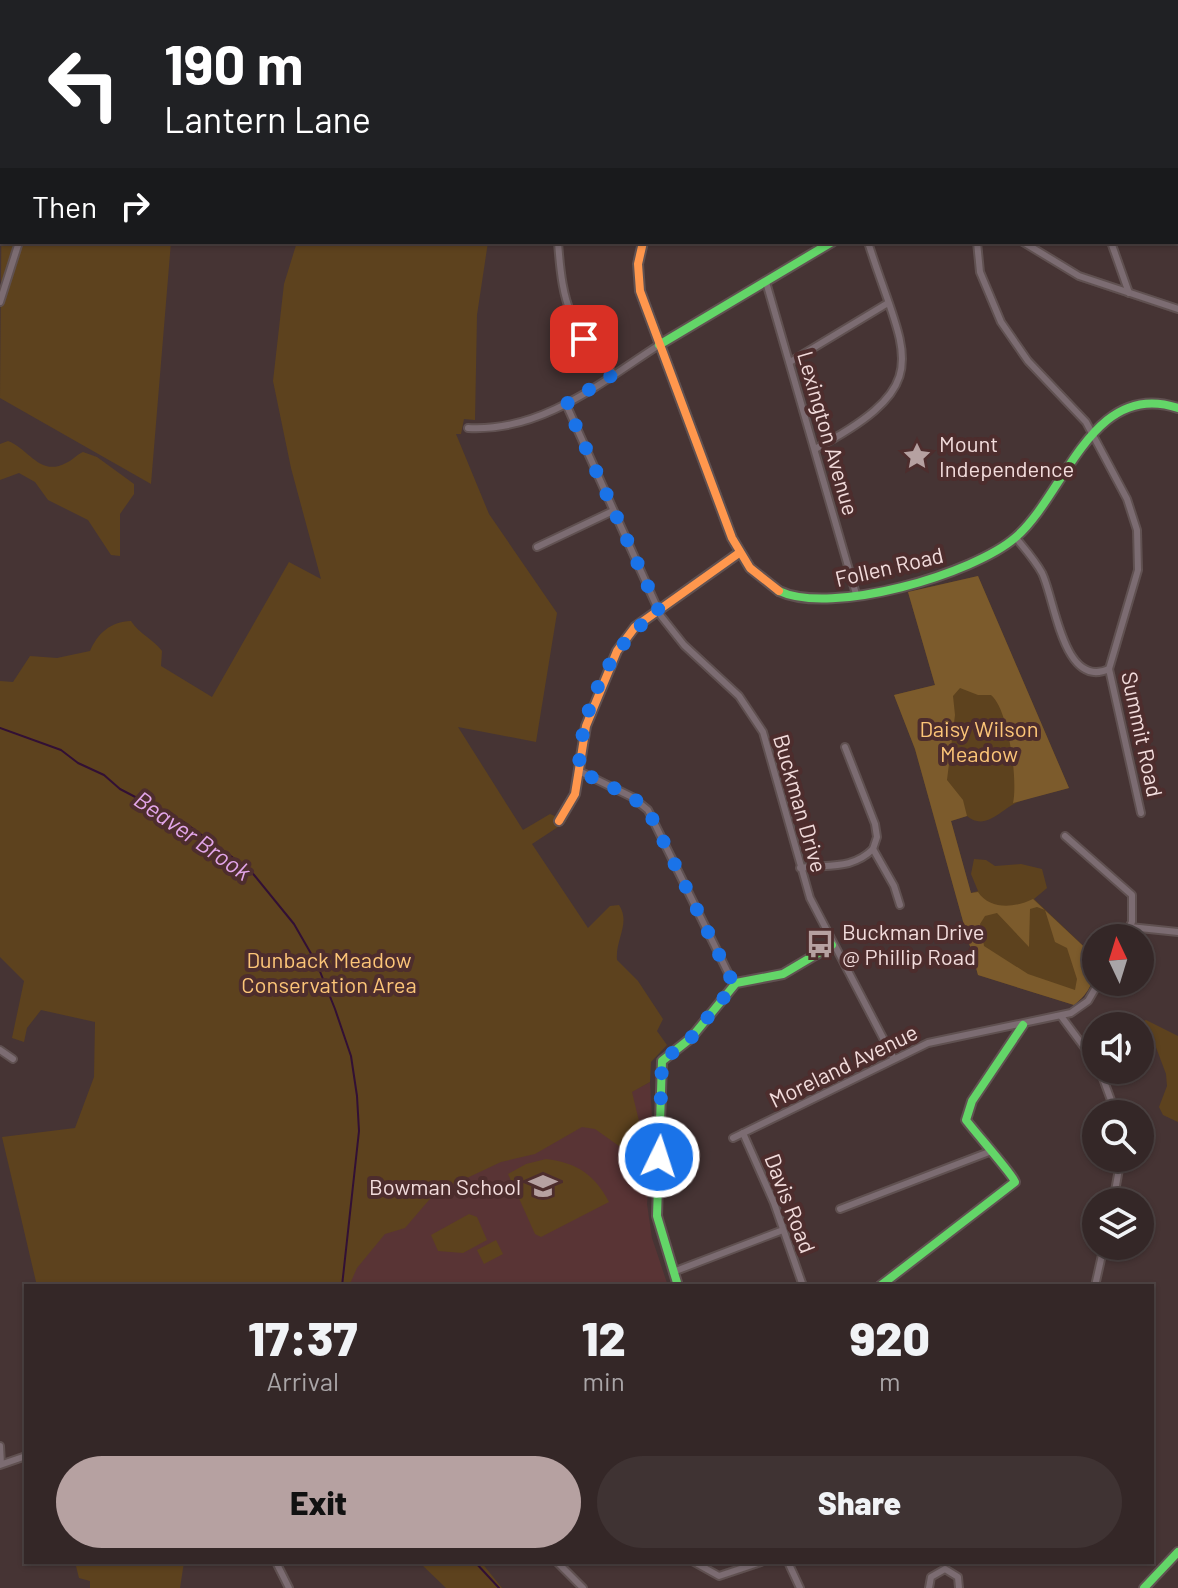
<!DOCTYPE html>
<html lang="en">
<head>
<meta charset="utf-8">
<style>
	:root { --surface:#342727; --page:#3f3333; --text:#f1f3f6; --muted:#a9a5a7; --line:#4e4444; --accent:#b6a1a1 }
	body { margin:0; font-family:Barlow,sans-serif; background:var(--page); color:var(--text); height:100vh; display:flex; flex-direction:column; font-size:30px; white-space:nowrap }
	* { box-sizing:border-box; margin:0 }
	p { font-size:26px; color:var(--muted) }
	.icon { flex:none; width:44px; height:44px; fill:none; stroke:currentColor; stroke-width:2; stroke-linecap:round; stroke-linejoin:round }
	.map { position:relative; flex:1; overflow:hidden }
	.drawer { position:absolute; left:24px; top:1284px; width:1130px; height:280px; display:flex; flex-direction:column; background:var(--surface); border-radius:0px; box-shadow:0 2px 6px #0004,0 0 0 2px var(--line) }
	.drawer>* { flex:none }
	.banner { position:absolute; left:0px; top:0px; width:1178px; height:244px; box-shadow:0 2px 6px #0004,0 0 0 2px var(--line); background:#202124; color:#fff; overflow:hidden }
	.needle { width:52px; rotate:356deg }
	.tools { position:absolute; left:1082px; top:924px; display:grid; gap:16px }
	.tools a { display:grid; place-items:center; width:72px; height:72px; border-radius:50%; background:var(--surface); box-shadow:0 2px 6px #0004,0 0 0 2px var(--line); font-size:40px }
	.pin { position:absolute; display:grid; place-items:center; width:68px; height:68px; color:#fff; margin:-34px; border-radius:16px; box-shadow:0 4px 12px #0006 }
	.me { position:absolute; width:88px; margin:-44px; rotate:4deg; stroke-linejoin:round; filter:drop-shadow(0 0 6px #0008) }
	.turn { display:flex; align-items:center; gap:28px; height:168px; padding:0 32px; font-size:36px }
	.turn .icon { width:104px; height:104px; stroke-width:2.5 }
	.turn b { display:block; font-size:56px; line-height:68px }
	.then { display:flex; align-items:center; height:76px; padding:0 32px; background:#0003; gap:16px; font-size:30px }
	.eta { display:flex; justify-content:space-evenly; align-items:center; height:136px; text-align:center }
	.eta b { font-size:48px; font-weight:800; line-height:56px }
	.primary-button { display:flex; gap:16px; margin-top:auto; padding:16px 32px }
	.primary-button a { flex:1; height:92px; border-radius:48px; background:var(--accent); color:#111; font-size:32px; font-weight:800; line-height:92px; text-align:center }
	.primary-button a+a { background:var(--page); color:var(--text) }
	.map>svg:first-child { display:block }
	.built { fill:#593435 }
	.green { fill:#5d421e }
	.forest { fill:#7c5b2c; fill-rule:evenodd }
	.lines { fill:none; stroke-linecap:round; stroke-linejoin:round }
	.stream { stroke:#321035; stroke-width:2 }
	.street-casing { stroke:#605151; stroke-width:10 }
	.fast-casing { stroke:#605151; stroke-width:12 }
	.slow-casing { stroke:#605151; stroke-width:12 }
	.jam-casing { stroke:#605151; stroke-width:12 }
	.street { stroke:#7c6c72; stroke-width:6 }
	.fast { stroke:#63d668; stroke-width:8 }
	.slow { stroke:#ff974d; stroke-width:8 }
	.jam { stroke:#b3261e; stroke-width:8 }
	.route { stroke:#1a73e8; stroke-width:14; stroke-dasharray:0 25.2 }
	.labels { text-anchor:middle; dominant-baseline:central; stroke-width:8; stroke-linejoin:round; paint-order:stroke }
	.street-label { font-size:22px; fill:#f2dcdc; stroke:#4d2d2d }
	.poi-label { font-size:22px; fill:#f2dcdc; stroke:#4d2d2d; text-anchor:start }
	.park-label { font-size:22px; fill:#fcc578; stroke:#4d2d2d }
	.water-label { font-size:24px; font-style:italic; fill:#e2a5e9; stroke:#4d2d2d }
</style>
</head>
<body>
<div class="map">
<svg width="1178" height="1588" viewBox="0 0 1178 1588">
	<rect width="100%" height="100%" fill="#463434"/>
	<path class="built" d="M650,1082L653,1135L647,1204L652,1238L668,1286H320L295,1253L563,1128Z"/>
	<g class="green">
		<path d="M0,0H156L2,2L0,64Z"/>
		<path d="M2,160V242H171L151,484L0,398Z"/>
		<path d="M297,242H488L477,315L475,420L464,419L461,434H456L489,514L557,613L536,742L458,727L523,830L550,814L567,821L532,844L588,928L610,906L619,905C631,923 615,940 617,960L638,981L663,1019L657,1031L667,1045L651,1062L650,1082L632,1092L639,1121L635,1141L619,1146L595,1129L582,1127L535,1154L501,1162L435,1193L405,1228L385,1234L357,1268L349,1286H37L2,1137L75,1128L94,1077L95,1022L41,1010L27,1028L24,1042L12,1038L24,981L0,957V681L13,682L30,656L57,658L90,651C98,633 110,622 131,621C139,634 152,638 162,651L161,666L212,697L289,562L321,579L291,468L273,381L284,284Z"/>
		<path d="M8,441C29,449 40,477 66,463C73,460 76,455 83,452L97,457L134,484V494L120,514V556L111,555L88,520L48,500L35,482L19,473L0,480V444Z"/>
		<path d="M978,576L1069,788C1052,793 1034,796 1018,802C1002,808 986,832 967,816L951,821L971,893L978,891L971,874L974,859L986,860L995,866L1021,864L1042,869L1047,888L1034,899L1096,958C1096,978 1090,992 1074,1005L978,975L915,749L894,695L935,685L908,592Z"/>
		<path d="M1146,1020L1178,1036V1122L1163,1115L1159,1107L1167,1086L1166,1074L1154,1042H1140V1026H1130Z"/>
		<path d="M546,1159C577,1163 594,1174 609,1202L541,1237L535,1234L508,1174L526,1164Z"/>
		<path d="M469,1214L477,1217L487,1240L463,1253L438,1251L431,1235Z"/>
		<path d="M496,1240L503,1254L484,1264L477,1250Z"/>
		<path d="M75,1562H184L180,1588H90V1581L79,1578Z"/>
		<path d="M419,1562H481L502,1588H446Z"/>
	</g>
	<path class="forest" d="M978,576L1069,788L1013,803C1018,782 1009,710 991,695H978L960,688L953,696L955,715L947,780L963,800L967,816L951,821L971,893L978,892C990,910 1015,908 1033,899L1096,958C1096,978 1090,993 1074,1005L978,975L915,749L894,695L935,685L908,592ZM1037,907L1045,910L1055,942L1067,948L1077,979L1075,990L1028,974L984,946L980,924L985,916L997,913L1029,947L1030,909Z"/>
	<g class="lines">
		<g class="stream">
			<path d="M0,728L61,750L78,763L104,775L120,789L185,823L250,870L294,924L317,964L335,1009L351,1056L357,1096L359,1131L342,1286"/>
			<path d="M475,1562L499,1588"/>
		</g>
		<defs>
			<g id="street">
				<path d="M563,0L565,2"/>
				<path d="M801,0V2"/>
				<path d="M878,0L879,2"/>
				<path d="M955,0V2"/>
				<path d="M554,2L556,0"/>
				<path d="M701,2L702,0"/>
				<path d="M1065,2L1067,0"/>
				<path d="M558,242C563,310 570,323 614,374"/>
				<path d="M977,242L980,272L1001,322L1028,361L1086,422L1127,499L1137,530L1138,570L1109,669L1141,813"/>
				<path d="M1023,242L1079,276L1178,309"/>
				<path d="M1111,242L1129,293"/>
				<path d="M766,282L856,594"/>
				<path d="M0,302L19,242"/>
				<path d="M790,362L888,303"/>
				<path d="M566,404L661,616L684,645L739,696L763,732L810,898L894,1059"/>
				<path d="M468,428C542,432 600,383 659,345"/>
				<path d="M815,449C940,382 904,357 868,242"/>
				<path d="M1016,538C1025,549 1035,560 1042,573C1055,599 1063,690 1109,669"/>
				<path d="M537,547L613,511"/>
				<path d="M845,747L875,824L877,837L873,849"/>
				<path d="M579,771L632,797L648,810L734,985"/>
				<path d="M1065,836L1132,895V922L1123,938"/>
				<path d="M800,868C828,864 852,870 873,849L894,886L900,905"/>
				<path d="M1130,927L1178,932"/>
				<path d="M1061,1016L1096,1063"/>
				<path d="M0,1050L13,1059"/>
				<path d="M1100,1070L1116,1114"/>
				<path d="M743,1133L774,1203L803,1286"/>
				<path d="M733,1138L928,1043L1071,1013L1088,1001L1099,982"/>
				<path d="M1113,1202L1121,1158"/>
				<path d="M840,1209L989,1152"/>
				<path d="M673,1272L783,1230"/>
				<path d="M1095,1286L1104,1246"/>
				<path d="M0,1446L1,1464"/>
				<path d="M0,1465L26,1456"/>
				<path d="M276,1562L289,1588"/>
				<path d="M557,1562L583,1588"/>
				<path d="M694,1562L719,1576L761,1562"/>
				<path d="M788,1562L800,1588"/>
				<path d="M929,1588L931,1577L945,1569L958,1577L959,1588"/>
			</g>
			<g id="fast">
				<path d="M391,2L402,0"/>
				<path d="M1176,37L1178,36"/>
				<path d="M659,345L832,242"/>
				<path d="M779,591C831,616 974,574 1016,537C1066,493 1092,379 1178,408"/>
				<path d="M678,1286L657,1216L662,1061L691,1038L736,983L783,974L832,945"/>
				<path d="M880,1286L1015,1182C1014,1176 974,1131 966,1120L972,1101L1023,1025"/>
				<path d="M1144,1588L1178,1552"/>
			</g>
			<g id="slow">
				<path d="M643,242L638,264L640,291L732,538L750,568L779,591"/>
				<path d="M559,821L575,794L586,726L617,651L635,627L739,553"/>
			</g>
			<path id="jam" d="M0,75H2"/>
		</defs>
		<use href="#street" class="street-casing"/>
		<use href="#fast" class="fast-casing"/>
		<use href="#slow" class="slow-casing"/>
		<use href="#jam" class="jam-casing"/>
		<use href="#street" class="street"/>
		<use href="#fast" class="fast"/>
		<use href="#slow" class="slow"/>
		<use href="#jam" class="jam"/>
	</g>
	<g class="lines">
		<path class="route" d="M584,339L614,374L566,404L659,611C610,643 579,712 579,771L632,797L648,810L734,985L691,1038L662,1061L659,1157"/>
	</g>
	<defs>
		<symbol id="sight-bare" viewBox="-9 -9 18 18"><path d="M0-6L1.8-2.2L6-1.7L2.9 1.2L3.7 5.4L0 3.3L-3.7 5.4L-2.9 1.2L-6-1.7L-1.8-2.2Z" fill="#b6a1a1" stroke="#4d2d2d" stroke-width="2.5" paint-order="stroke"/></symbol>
		<symbol id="bus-bare" viewBox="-9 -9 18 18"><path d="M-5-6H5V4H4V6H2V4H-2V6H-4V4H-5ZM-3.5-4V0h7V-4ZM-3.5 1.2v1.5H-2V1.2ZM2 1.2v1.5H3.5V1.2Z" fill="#b6a1a1" stroke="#4d2d2d" stroke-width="2.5" paint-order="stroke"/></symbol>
		<symbol id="school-bare" viewBox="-9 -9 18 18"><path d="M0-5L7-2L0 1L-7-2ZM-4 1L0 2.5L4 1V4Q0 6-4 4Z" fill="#b6a1a1" stroke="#4d2d2d" stroke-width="2.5" paint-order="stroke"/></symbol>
	</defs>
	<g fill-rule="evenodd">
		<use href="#sight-bare" x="897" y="436" width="40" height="40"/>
		<use href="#bus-bare" x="800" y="924" width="40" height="40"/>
		<use href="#school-bare" x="523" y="1166" width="40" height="40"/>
	</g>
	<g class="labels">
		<g class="street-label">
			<text transform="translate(829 433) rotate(74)">Lexington Avenue</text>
			<text transform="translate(889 566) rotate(-13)">Follen Road</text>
			<text transform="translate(1143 734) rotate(78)">Summit Road</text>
			<text transform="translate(801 803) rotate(74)">Buckman Drive</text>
			<text transform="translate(843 1065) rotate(-26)">Moreland Avenue</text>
			<text transform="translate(791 1203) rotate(69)">Davis Road</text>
		</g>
		<g class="poi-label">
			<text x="939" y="443">Mount<tspan x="939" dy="25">Independence</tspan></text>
			<text x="842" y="931">Buckman Drive<tspan x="842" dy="25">@ Phillip Road</tspan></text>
			<text x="521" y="1186" text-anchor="end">Bowman School</text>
		</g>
		<g class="park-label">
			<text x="979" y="728">Daisy Wilson<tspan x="979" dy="25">Meadow</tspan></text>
			<text x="329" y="959">Dunback Meadow<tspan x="329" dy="25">Conservation Area</tspan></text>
		</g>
		<g class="water-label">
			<text transform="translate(193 835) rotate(35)">Beaver Brook</text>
		</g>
	</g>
</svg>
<div class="tools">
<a><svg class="needle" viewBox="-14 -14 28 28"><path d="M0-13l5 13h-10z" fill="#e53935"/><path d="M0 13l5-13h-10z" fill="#a9a5a7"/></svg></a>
<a><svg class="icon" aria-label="sound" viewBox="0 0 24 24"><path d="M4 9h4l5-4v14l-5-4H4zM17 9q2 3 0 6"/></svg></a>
<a><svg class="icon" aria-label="search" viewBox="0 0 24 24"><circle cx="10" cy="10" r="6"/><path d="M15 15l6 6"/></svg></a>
<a><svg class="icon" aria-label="layers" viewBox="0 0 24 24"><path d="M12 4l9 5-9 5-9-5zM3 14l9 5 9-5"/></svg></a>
</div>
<div class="pin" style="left:584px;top:339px;background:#d93025"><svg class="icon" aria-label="arrive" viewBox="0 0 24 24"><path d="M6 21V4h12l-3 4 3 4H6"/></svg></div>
<svg class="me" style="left:659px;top:1157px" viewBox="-20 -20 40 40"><circle r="17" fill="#1a73e8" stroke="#fff" stroke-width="3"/><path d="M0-11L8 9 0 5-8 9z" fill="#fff"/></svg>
<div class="banner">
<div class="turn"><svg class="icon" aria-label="left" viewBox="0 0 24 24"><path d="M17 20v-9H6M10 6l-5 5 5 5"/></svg><div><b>190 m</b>Lantern Lane</div></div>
<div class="then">Then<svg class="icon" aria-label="right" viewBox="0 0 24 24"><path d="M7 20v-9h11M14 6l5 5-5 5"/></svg></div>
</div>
<section class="drawer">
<div class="eta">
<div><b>17:37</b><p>Arrival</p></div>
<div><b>12</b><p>min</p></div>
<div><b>920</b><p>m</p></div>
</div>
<div class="primary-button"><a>Exit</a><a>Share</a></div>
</section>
</div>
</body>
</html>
